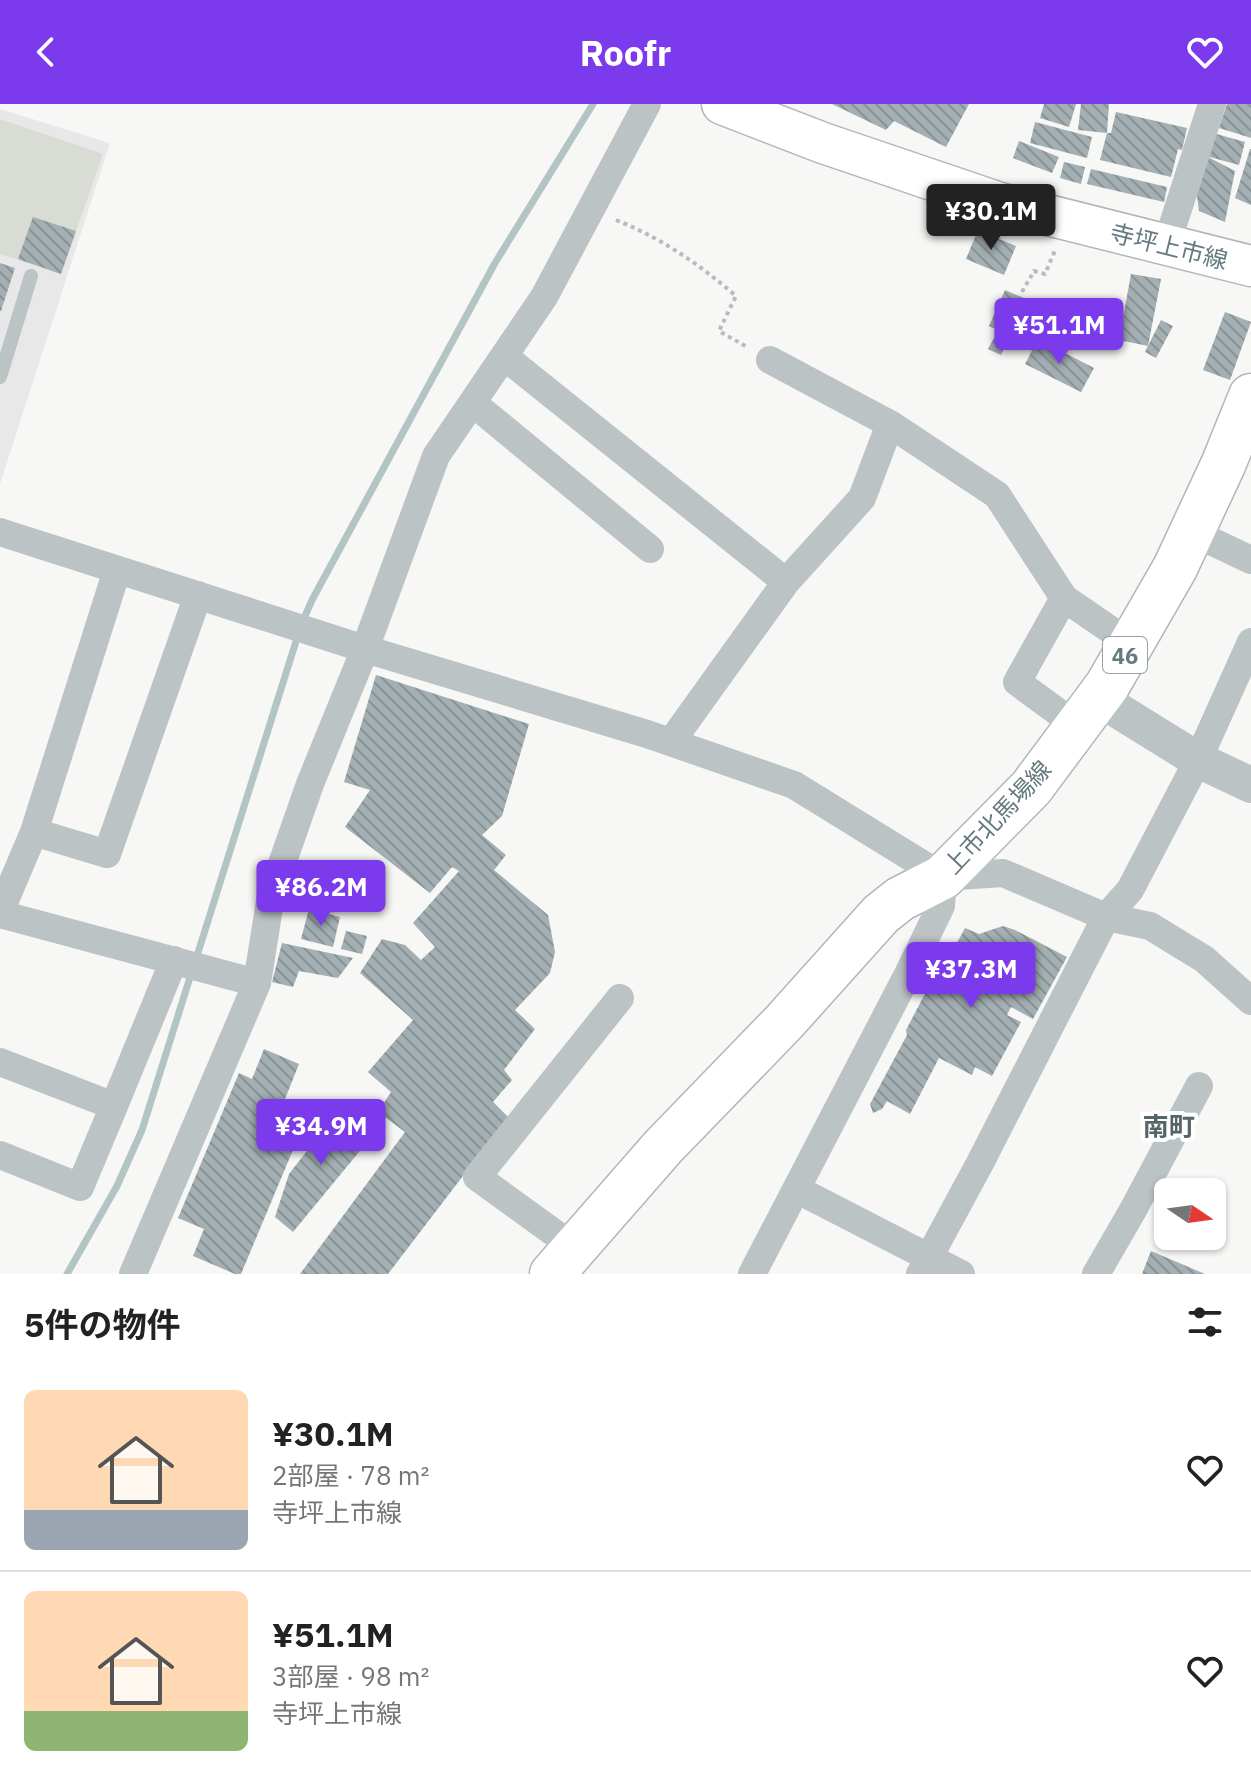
<!DOCTYPE html>
<html lang="ja">
<head>
<meta charset="utf-8">
<style>
  body { margin:0; font-family:"IBM Plex Sans","Noto Sans JP",sans-serif; background:#f2f2f2; color:#222; height:100vh; display:flex; flex-direction:column; font-size:30px; white-space:nowrap }
  * { box-sizing:border-box; margin:0 }
  p { font-size:26px; color:#767676 }
  .icon { flex:none; width:44px; height:44px; fill:none; stroke:currentColor; stroke-width:2; stroke-linecap:round; stroke-linejoin:round }
  .map { position:relative; height:1170px; overflow:hidden }
  .panel { display:flex; flex-direction:column; background:#fff; flex:1 }
  .panel>* { flex:none }
  .needle { width:52px; rotate:103deg }
  .fabs { position:absolute; left:1154px; top:1074px; display:grid; gap:16px }
  .fabs a { display:grid; place-items:center; width:72px; height:72px; border-radius:12px; background:#fff; box-shadow:0 2px 6px #0004; font-size:40px }
  .price { position:absolute; translate:-50% -68px; padding:0 18px; border-radius:8px; background:#7c3aed; color:#fff; font-size:26px; line-height:52px; filter:drop-shadow(0 2px 4px #0008) }
  .price::after { content:''; position:absolute; left:50%; top:48px; width:24px; height:18px; margin-left:-12px; background:inherit; clip-path:polygon(0 0,100% 0,50% 100%) }
  .price.active { background:#222; color:#fff }
  ul { padding:0; list-style:none }
  li { display:flex; align-items:center; gap:24px; height:200px; padding:0 24px }
  li+li { border-top:2px solid #e0e0e0 }
  li span { display:grid; place-items:center; flex:none; width:224px; height:160px; border-radius:12px; color:#555 }
  li>.icon { margin-inline-start:auto }
  span .icon { width:96px; height:96px; fill:#fffc; stroke-width:1 }
  li b { font-size:34px }
  h2 { display:flex; justify-content:space-between; align-items:center; height:96px; padding:0 24px; font-size:34px }
  header { display:flex; justify-content:space-between; align-items:center; height:104px; padding:0 24px; background:#7c3aed; color:#fff; font-size:36px; font-weight:800 }
  .map>svg:first-child { display:block }
</style>
</head>
<body>
<header><svg class="icon" aria-label="back" viewBox="0 0 24 24"><path d="M15 5l-7 7 7 7"/></svg>Roofr<svg class="icon" aria-label="heart" viewBox="0 0 24 24"><path d="M12 20l-8-8c-3-5 5-10 8-4 3-6 11-1 8 4z"/></svg></header>
<div class="map">
<svg width="1251" height="1170" viewBox="0 0 1251 1170">
  <defs>
    <pattern id="building-back-hatch" width="6" height="6" patternUnits="userSpaceOnUse" patternTransform="scale(2)"><rect width="6" height="6" fill="#a3afb2"/><path d="M-1 5l2 2M0 0l6 6M5-1l2 2" fill="none" stroke="#889396"/></pattern>
  </defs>
  <rect width="100%" height="100%" fill="#f7f7f5"/>
  <path fill="#e8e8e8" d="M0 5 110 39 0 380Z"/>
  <path fill="#d9dcd4" d="M0 15 103 50 61 170 0 150Z"/>
  <g fill="none" stroke-linecap="round" stroke-linejoin="round">
    <path stroke="#b3c4c4" stroke-width="7" d="M302 519 312 496 495 159 593 0
      M196 855 298 531
      M67 1170 117 1082 142 1026 192 867"/>
  </g>
  <path fill="url(#building-back-hatch)" d="M832 0H969L946 43 894 17 886 26Z
    M1044 0H1076L1069 23 1040 14Z
    M1081 0H1109L1107 29 1078 26Z
    M1227 0H1251V34L1219 24Z
    M1116 8 1187 24 1182 46 1178 45 1171 73 1100 56 1107 29H1111Z
    M1035 18 1092 33 1087 54 1030 39Z
    M1213 29 1245 38 1239 61 1206 52Z
    M1019 37 1059 53 1052 69 1013 54Z
    M1250 45H1251V101L1235 94Z
    M1206 52 1235 67 1225 118 1199 107 1196 85Z
    M1064 58 1085 63 1081 80 1060 74Z
    M1091 65 1167 83 1164 98 1087 80Z
    M33 113 76 127 61 170 18 155Z
    M978 126 1016 142 1004 171 966 155Z
    M0 159 15 164 1 207H0Z
    M1131 170 1161 175 1148 242 1119 236Z
    M1005 186 1035 199 1018 236 989 222Z
    M1225 208 1251 218 1230 276 1203 266Z
    M1161 216 1173 222 1156 254 1145 248Z
    M995 232 1007 238 1001 251 988 245Z
    M1038 235 1094 264 1081 288 1025 260Z
    M376 571 529 620 502 712 482 731 506 751 494 766 548 811 555 848 550 869 515 906 535 925 504 966 512 976 493 998 508 1013 388 1170H300L405 1028 378 1008 391 988 368 968 413 916 360 869 382 835 405 841 421 856 435 843 413 819 459 767 452 763 430 789 345 723 370 686 344 678Z
    M309 805 340 813 333 843 301 835Z
    M1003 822 1015 826 1067 853 1033 915 1011 903 1007 911 1021 918 992 972 975 963 972 971 939 954 910 1010 887 997 882 1005 873 1009 870 1000 907 931 906 926 943 855 951 850 965 824 979 830Z
    M346 827 367 832 362 850 341 845Z
    M282 839 353 854 338 874 299 867 293 883 272 878Z
    M264 945 299 960 283 1000 308 1010 241 1170H235L193 1152 204 1125 178 1114 239 969 252 975Z
    M342 1002 373 1031 293 1128 275 1113 289 1070Z
    M1151 1147 1205 1170H1142Z"/>
  <g fill="none" stroke-linecap="round" stroke-linejoin="round">
    <g stroke="#afb7b9" stroke-width="43">
      <path id="secondary" d="M722 0 823 39 1000 99 1251 162"/>
    </g>
    <g stroke="#b0b7b9" stroke-width="47">
      <path id="primary" d="M552 1170 663 1043 785 917 881 810 900 795 943 773 1031 684 1107 582 1175 464 1223 361 1251 292"/>
    </g>
    <path stroke="#b7bcbd" stroke-width="4" stroke-dasharray="4 4" stroke-linecap="butt" d="M616 116C661 134 699 160 736 192L719 227 747 243
      M1022 188 1034 167 1045 170 1056 144"/>
    <path stroke="#bcc3c4" stroke-width="14" d="M0 273 31 172"/>
    <path stroke="#bcc3c4" stroke-width="28" d="M1166 142 1212 0
      M505 253 786 478 671 638
      M770 256 890 320 862 394 786 478
      M474 300 650 445
      M890 320 997 391 1064 494
      M0 428 365 545 647 630 794 681 943 773 1003 769 1106 813 1150 822 1204 855 1251 897
      M1192 428 1251 456
      M117 466 34 728 107 750 198 491
      M1077 622 1017 578 1064 494 1131 540
      M0 808 34 728
      M0 810 257 879
      M0 958 114 1002 174 856
      M0 1051 80 1083 114 1002
      M798 1086 961 1170
      M575 1144 477 1073 620 894
      M133 1170 257 879 271 791 310 680 365 545 436 352 544 193 647 0
      M752 1170 907 872 941 802 943 773
      M920 1170 980 1059 1106 813 1130 786 1198 656 1251 538
      M1096 1170 1133 1106 1199 982"/>
    <path stroke="#bcc3c4" stroke-width="36" d="M1098 594 1198 656 1251 681"/>
    <use href="#secondary" stroke="#fff" stroke-width="40"/>
    <use href="#primary" stroke="#fff" stroke-width="44"/>
  </g>
  <g text-anchor="middle" dominant-baseline="central" stroke-width="8" stroke-linejoin="round" paint-order="stroke">
    <rect fill="#fff" stroke="#92a2a5" stroke-width="2" x="1103" y="533" width="44" height="36" rx="6"/>
    <g font-size="22" font-weight="bold" fill="#647a7e">
      <text x="1125" y="551">46</text>
    </g>
    <g font-size="24" fill="#647a7e" stroke="#fff">
      <text transform="translate(1169 142) rotate(14)">寺坪上市線</text>
      <text transform="translate(997 713) rotate(-47)">上市北馬場線</text>
    </g>
    <g font-size="26" font-weight="bold" fill="#556669" stroke="#fff">
      <text x="1169" y="1022">南町</text>
    </g>
  </g>
</svg>
<div class="fabs">
<a><svg class="needle" viewBox="-14 -14 28 28"><path d="M0-13l5 13h-10z" fill="#e53935"/><path d="M0 13l5-13h-10z" fill="#767676"/></svg></a>
</div>
<b class="price active" style="left:991px;top:148px">¥30.1M</b>
<b class="price" style="left:1059px;top:262px">¥51.1M</b>
<b class="price" style="left:321px;top:824px">¥86.2M</b>
<b class="price" style="left:971px;top:906px">¥37.3M</b>
<b class="price" style="left:321px;top:1063px">¥34.9M</b>
</div>
<section class="panel">
<h2>5件の物件<svg class="icon" aria-label="filters" viewBox="0 0 24 24"><path d="M4 7h16M4 17h16"/><circle cx="9" cy="7" r="2"/><circle cx="15" cy="17" r="2"/></svg></h2>
<ul>
<li><span style="background:linear-gradient(#ffd9b3 75%,#9aa5b1 0)"><svg class="icon" aria-label="home" viewBox="0 0 24 24"><path d="M3 11l9-7 9 7M6 9v11h12V9"/></svg></span><div><b>¥30.1M</b><p>2部屋 · 78 m²</p><p>寺坪上市線</p></div><svg class="icon" aria-label="heart" viewBox="0 0 24 24"><path d="M12 20l-8-8c-3-5 5-10 8-4 3-6 11-1 8 4z"/></svg></li>
<li><span style="background:linear-gradient(#ffd9b3 75%,#8fb573 0)"><svg class="icon" aria-label="home" viewBox="0 0 24 24"><path d="M3 11l9-7 9 7M6 9v11h12V9"/></svg></span><div><b>¥51.1M</b><p>3部屋 · 98 m²</p><p>寺坪上市線</p></div><svg class="icon" aria-label="heart" viewBox="0 0 24 24"><path d="M12 20l-8-8c-3-5 5-10 8-4 3-6 11-1 8 4z"/></svg></li>
</ul>
</section>
</body>
</html>
